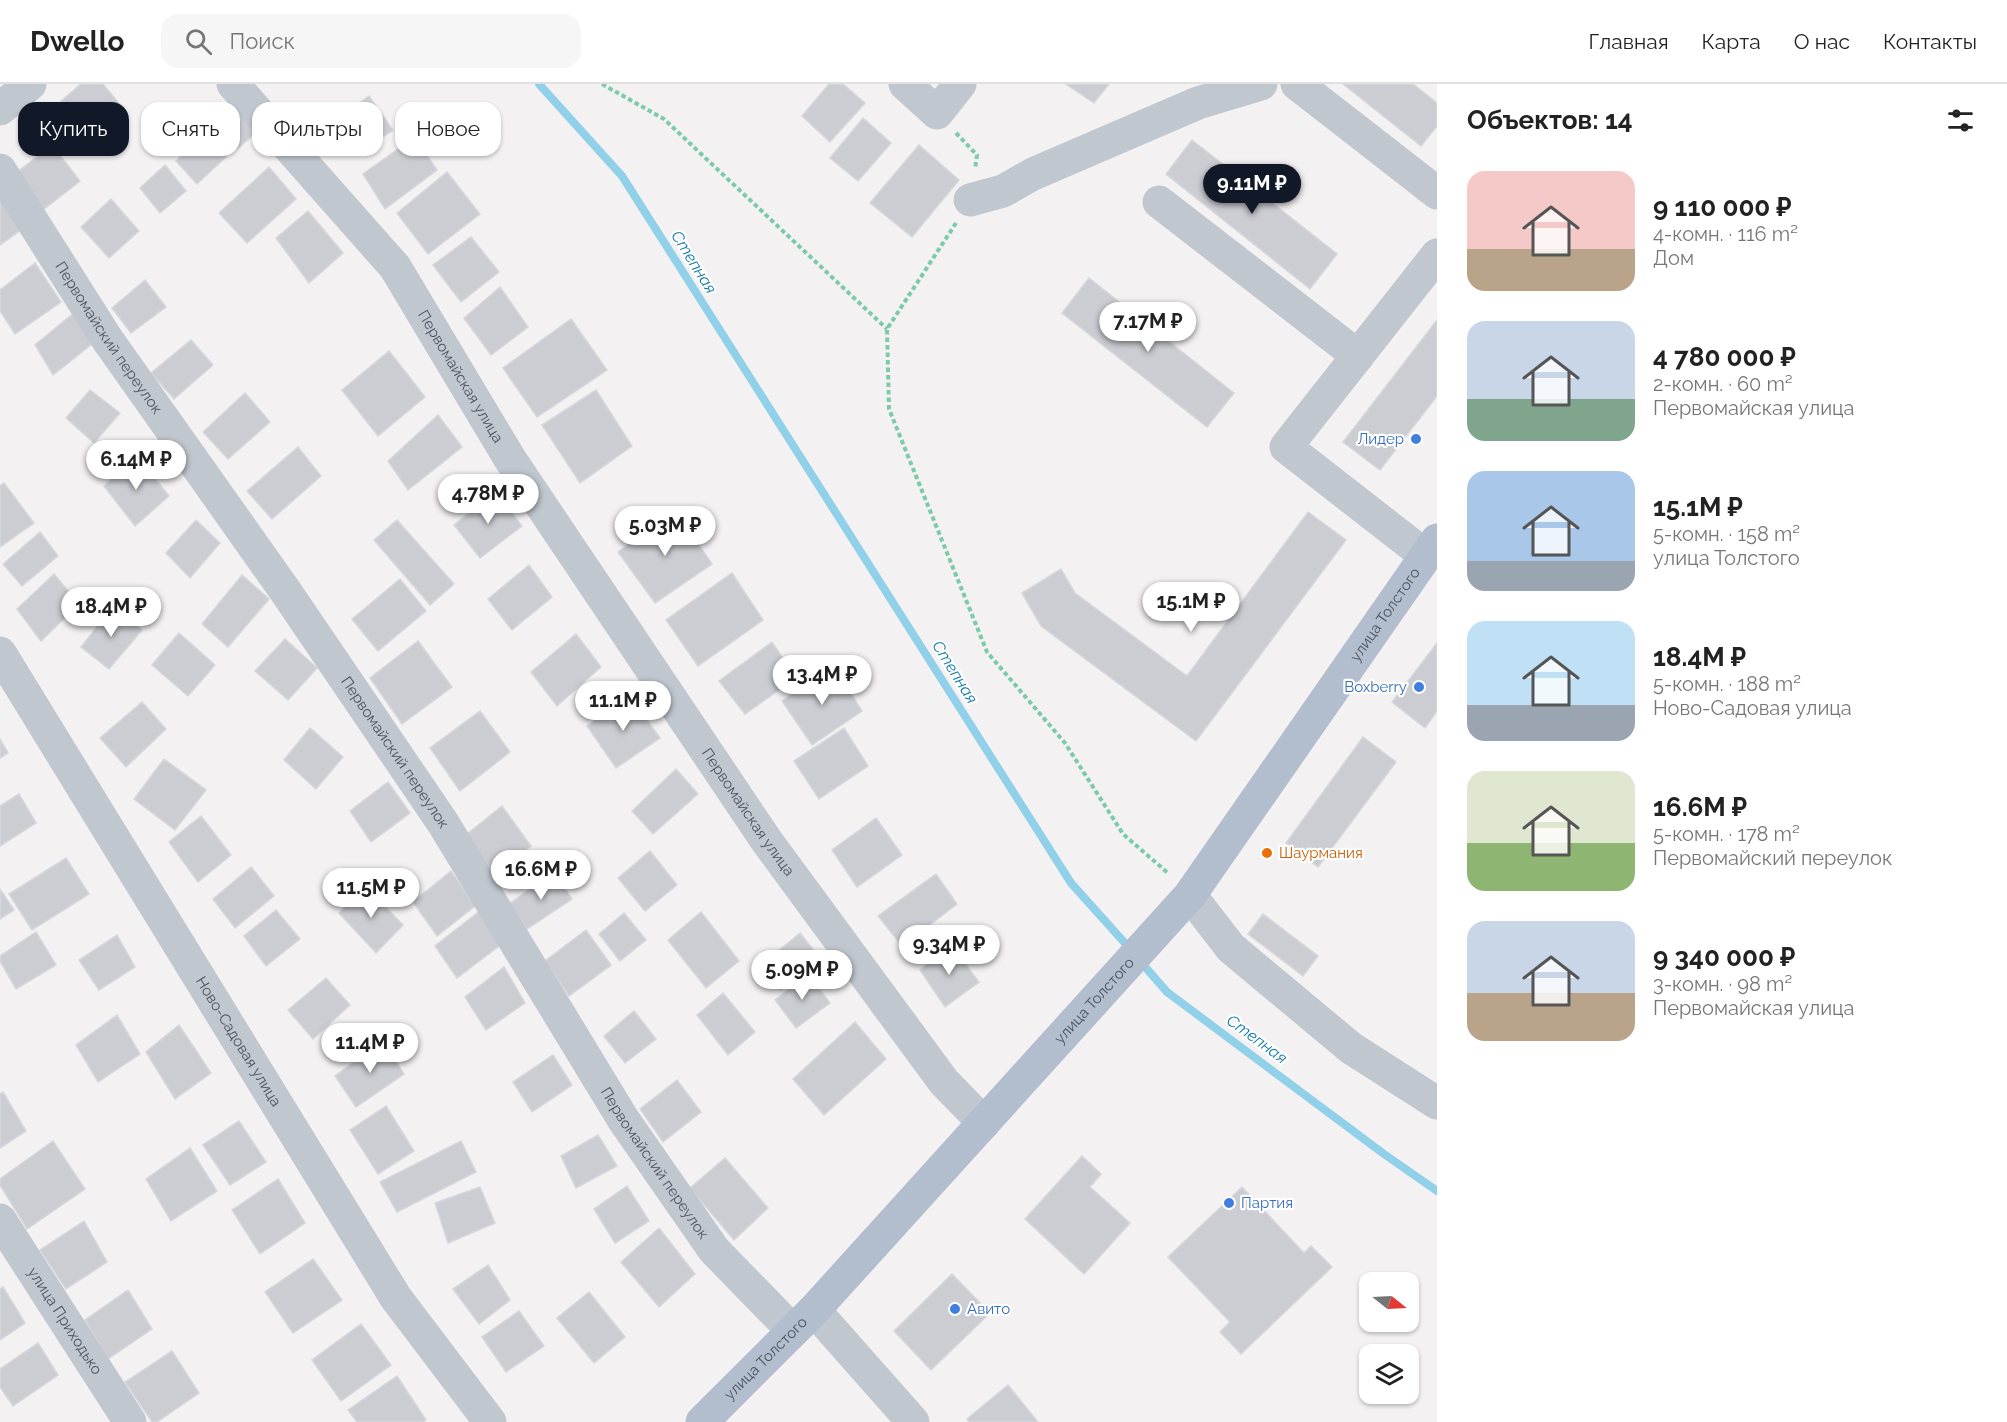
<!DOCTYPE html>
<html lang="ru">
<head>
<meta charset="utf-8">
<style>
  body { margin:0; font-family:Raleway,sans-serif; background:#f6f6f6; color:#222; height:100vh; display:flex; flex-direction:column; font-size:22px; white-space:nowrap }
  * { box-sizing:border-box; margin:0 }
  p { font-size:20px; color:#767676 }
  .icon { flex:none; width:33px; height:33px; fill:none; stroke:currentColor; stroke-width:2; stroke-linecap:round; stroke-linejoin:round }
  .map { position:relative; flex:1; overflow:hidden }
  .details { display:flex; flex-direction:column; background:#fff; width:570px }
  .details>* { flex:none }
  .hud { position:absolute; left:18px; top:18px; width:570px; height:54px; display:flex; gap:12px }
  .needle { width:39px; rotate:108deg }
  .tools { position:absolute; left:1359px; top:1188px; display:grid; gap:12px }
  .tools a { display:grid; place-items:center; width:60px; height:60px; border-radius:12px; background:#fff; box-shadow:0 2px 4px #0004; font-size:30px }
  .price { position:absolute; translate:-50% -51px; padding:0 14px; border-radius:21px; background:#fff; color:#222; font-size:20px; line-height:39px; filter:drop-shadow(0 2px 3px #0008) }
  .price::after { content:''; position:absolute; left:50%; top:36px; width:18px; height:14px; margin-left:-9px; background:inherit; clip-path:polygon(0 0,100% 0,50% 100%) }
  .price.active { background:#111827; color:#fff }
  ul { padding:0; list-style:none }
  li { display:flex; align-items:center; gap:18px; height:150px; padding:0 30px }
  li span { display:grid; place-items:center; flex:none; width:168px; height:120px; border-radius:18px; color:#555 }
  li>.icon { margin-inline-start:auto }
  span .icon { width:72px; height:72px; fill:#fffc; stroke-width:1 }
  li b { font-size:26px }
  h2 { display:flex; justify-content:space-between; align-items:center; height:72px; padding:0 30px; font-size:26px }
  .tag { padding:0 21px; border-radius:18px; background:#fff; box-shadow:0 2px 4px #0004; font-size:21px; line-height:54px }
  .tag.active { background:#111827; color:#fff }
  header { display:flex; align-items:center; gap:36px; box-sizing:border-box; height:84px; padding:0 30px; background:#fff; border-bottom:2px solid #e0e0e0 }
  header strong { font-size:28px }
  nav { display:flex; gap:33px; margin-inline-start:auto; font-size:21px }
  .search { width:420px; height:54px; background:#f6f6f6; display:flex; align-items:center; gap:15px; box-sizing:border-box; padding:0 21px; border-radius:18px; color:#767676; font-size:22px }
  main { display:flex; flex:1; min-height:0 }
  .map>svg:first-child { display:block }
</style>
</head>
<body>
<header>
<strong>Dwello</strong>
<div class="search"><svg class="icon" aria-label="search" viewBox="0 0 24 24"><circle cx="10" cy="10" r="6"/><path d="M15 15l6 6"/></svg>Поиск</div>
<nav><a>Главная</a><a>Карта</a><a>О нас</a><a>Контакты</a></nav>
</header>
<main>
<div class="map">
<svg width="1437" height="1338" viewBox="0 0 1437 1338">
  <rect width="100%" height="100%" fill="#f3f1f1"/>
  <g fill="none" stroke-linecap="round" stroke-linejoin="round">
    <path stroke="#91d0e9" stroke-width="8" d="M539 0 622 92 1071 799 1132 867
      M1140 877 1167 908 1384 1070 1437 1107"/>
  </g>
  <path fill="#cbcdd3" stroke="#d5d7dc" stroke-width="1.5" d="M81 0H103L122 23 89 50 61 17Z
    M829 0H843L865 19 830 58 802 32Z
    M1066 0H1109L1094 19Z
    M1343 0H1413L1437 19V42L1421 62Z
    M369 12 393 46 360 68 338 34Z
    M231 20 257 48 237 65 212 37Z
    M863 34 891 59 858 97 830 74Z
    M204 47 227 72 197 100 176 77Z
    M415 53 437 86 385 125 363 90Z
    M1192 56 1337 170 1310 205 1166 90Z
    M52 61 80 97 39 129 11 93Z
    M919 61 959 96 912 153 870 119Z
    M165 81 186 107 160 129 140 104Z
    M269 83 296 115 247 159 219 129Z
    M447 88 480 130 428 170 397 129Z
    M0 113 25 143 0 161Z
    M111 115 139 147 109 174 81 143Z
    M308 127 343 169 309 199 276 154Z
    M471 153 499 188 461 218 433 181Z
    M35 179 61 218 15 250 0 227V206Z
    M1089 194 1234 309 1207 343 1062 229Z
    M145 196 166 223 131 249 112 224Z
    M500 203 528 243 491 271 464 234Z
    M74 229 92 260 53 291 35 261Z
    M571 235 607 286 537 333 503 284Z
    M1437 236V312L1380 386 1343 358Z
    M191 256 213 281 174 315 151 289Z
    M389 267 425 313 378 352 342 306Z
    M90 306 120 329 94 359 66 334Z
    M596 306 632 362 580 399 542 341Z
    M245 309 270 338 228 375 203 348Z
    M438 331 462 363 408 406 388 377Z
    M298 363 321 392 272 435 247 407Z
    M137 372 169 412 135 442 104 402Z
    M4 399 34 439 0 463V402Z
    M496 408 522 442 480 474 454 441Z
    M675 426 712 480 655 519 618 468Z
    M1308 428 1346 456 1196 657 1041 542 1022 509 1061 485 1075 509 1187 592Z
    M196 436 220 459 190 494 166 469Z
    M397 436 454 500 430 521 374 456Z
    M40 448 58 472 22 502 3 480Z
    M529 481 552 513 512 546 488 515Z
    M732 489 763 536 698 582 666 536Z
    M54 490 79 520 41 557 17 525Z
    M242 491 269 515 228 563 202 540Z
    M400 495 426 527 378 567 352 535Z
    M113 522 142 546 109 585 81 563Z
    M179 549 215 581 188 612 152 581Z
    M576 550 601 583 557 622 531 588Z
    M285 555 317 584 288 616 255 587Z
    M418 557 452 603 402 640 370 594Z
    M772 558 796 594 745 630 719 597Z
    M1437 559V627L1425 644 1392 618Z
    M834 582 862 627 812 661 782 617Z
    M630 612 660 654 616 684 587 642Z
    M142 618 166 645 126 683 100 654Z
    M480 627 510 668 460 707 430 664Z
    M310 644 343 673 316 705 284 676Z
    M844 644 868 682 819 715 794 677Z
    M1363 653 1396 678 1318 783 1286 759Z
    M0 655 8 669 0 674Z
    M164 675 206 706 175 746 134 715Z
    M676 685 698 710 653 750 632 727Z
    M388 698 410 729 371 758 350 727Z
    M19 710 36 739 0 762V722Z
    M502 722 531 762 494 789 466 751Z
    M201 732 231 771 198 798 169 758Z
    M876 734 902 771 857 803 832 766Z
    M650 767 677 801 645 827 618 794Z
    M66 774 89 810 32 846 9 810Z
    M251 783 274 812 235 844 213 815Z
    M451 787 475 822 437 852 413 818Z
    M554 788 572 815 527 845 509 820Z
    M936 790 957 820 902 862 878 832Z
    M365 802 403 841 376 869 339 829Z
    M0 805 14 826 0 835Z
    M276 826 300 855 266 882 244 852Z
    M481 826 503 859 457 894 435 862Z
    M701 828 739 877 706 904 668 856Z
    M624 829 646 856 620 877 599 850Z
    M1263 830 1318 872 1303 892 1248 850Z
    M586 846 611 881 569 912 545 877Z
    M36 848 56 881 16 905 0 877V872Z
    M800 849 819 873 781 906 761 881Z
    M117 851 135 883 99 906 79 876Z
    M951 861 979 898 945 923 920 886Z
    M504 883 525 919 486 946 465 913Z
    M808 890 830 919 796 944 775 916Z
    M326 894 350 921 313 955 288 926Z
    M723 909 755 948 728 971 697 931Z
    M634 927 656 955 625 979 604 952Z
    M117 931 140 970 98 998 76 961Z
    M855 938 886 975 824 1031 793 995Z
    M179 941 211 989 175 1015 146 968Z
    M383 957 404 990 356 1023 335 992Z
    M553 971 572 1001 532 1028 513 998Z
    M677 996 701 1028 663 1058 640 1025Z
    M3 1008 26 1047 0 1064V1010Z
    M386 1022 414 1067 378 1090 350 1046Z
    M239 1037 266 1078 230 1101 203 1061Z
    M598 1051 617 1082 576 1104 561 1072Z
    M53 1057 85 1105 27 1145 0 1101V1095Z
    M461 1057 476 1088 397 1128 380 1098Z
    M190 1064 217 1107 171 1137 146 1095Z
    M1082 1072 1101 1090 1090 1103 1130 1139 1084 1190 1025 1135Z
    M725 1074 768 1124 734 1156 690 1104Z
    M278 1095 305 1139 260 1170 232 1126Z
    M627 1102 649 1137 615 1159 594 1125Z
    M480 1103 495 1139 448 1159 435 1119Z
    M1242 1103 1304 1169 1311 1162 1332 1183 1241 1270 1220 1248 1230 1238 1168 1173Z
    M84 1137 107 1178 66 1205 40 1166Z
    M659 1144 695 1190 659 1223 621 1178Z
    M313 1175 342 1216 293 1249 265 1208Z
    M488 1181 510 1216 479 1240 453 1205Z
    M952 1190 990 1229 931 1286 894 1247Z
    M3 1203 25 1239 0 1256V1205Z
    M128 1206 152 1245 108 1275 85 1236Z
    M589 1208 625 1253 594 1279 557 1234Z
    M519 1227 544 1262 506 1288 482 1253Z
    M361 1240 391 1281 341 1317 312 1276Z
    M38 1259 58 1291 13 1322 0 1303V1285Z
    M172 1267 199 1309 157 1338H152L125 1298Z
    M397 1292 426 1336 423 1338H357L348 1326Z
    M1008 1301 1038 1338H969L967 1335Z"/>
  <g fill="none" stroke-linecap="round" stroke-linejoin="round">
    <path stroke="#7bcbab" stroke-width="4" stroke-dasharray="4.5 3" stroke-linecap="butt" d="M602 0 664 35 887 245
      M956 49 977 71 975 85
      M956 139 887 245 889 325 987 568 1065 659 1123 750 1169 790"/>
    <g stroke="#c0c7cf" stroke-width="33">
      <path id="s1" d="M233 0 395 183 510 375 766 756 944 998 984 1039"/>
      <path d="M905 0 937 29 960 0"/>
      <path d="M1297 0 1437 109"/>
      <path d="M0 25 30 0"/>
      <path id="s2" d="M0 86 107 255 286 508 443 739 623 1035 714 1166 793 1247"/>
      <path d="M970 116 1003 107 1033 90 1198 19 1261 0"/>
      <path d="M1159 118 1358 272"/>
      <path d="M1426 472 1286 363 1437 171"/>
      <path id="s3" d="M0 569 396 1214 490 1338"/>
      <path d="M1190 811 1231 864 1351 964 1437 1019"/>
      <path id="s4" d="M0 1136 130 1338"/>
      <path d="M814 1226 913 1338"/>
    </g>
    <path stroke="#b2bece" stroke-width="33" id="s5" d="M702 1338 814 1226 1190 811 1437 456"/>
  </g>
  <g fill="#3f7fe0" stroke="#fff" stroke-width="2">
    <circle cx="1416" cy="355" r="6"/>
    <circle cx="1419" cy="603" r="6"/>
    <circle cx="1229" cy="1119" r="6"/>
    <circle cx="955" cy="1225" r="6"/>
  </g>
  <circle fill="#e8710a" stroke="#fff" stroke-width="2" cx="1267" cy="769" r="6"/>
  <g text-anchor="middle" dominant-baseline="central" stroke-width="4.5" stroke-linejoin="round" paint-order="stroke">
    <g font-size="15" fill="#4a535e" stroke="#fff">
      <text stroke="none"><textPath href="#s2" startOffset="200">Первомайский переулок</textPath></text>
      <text stroke="none"><textPath href="#s1" startOffset="372">Первомайская улица</textPath></text>
      <text stroke="none"><textPath href="#s5" startOffset="1060">улица Толстого</textPath></text>
      <text stroke="none"><textPath href="#s2" startOffset="704">Первомайский переулок</textPath></text>
      <text stroke="none"><textPath href="#s1" startOffset="894">Первомайская улица</textPath></text>
      <text stroke="none"><textPath href="#s5" startOffset="576">улица Толстого</textPath></text>
      <text stroke="none"><textPath href="#s3" startOffset="456">Ново-Садовая улица</textPath></text>
      <text stroke="none"><textPath href="#s2" startOffset="1190">Первомайский переулок</textPath></text>
      <text stroke="none"><textPath href="#s4" startOffset="120">улица Приходько</textPath></text>
      <text stroke="none"><textPath href="#s5" startOffset="90">улица Толстого</textPath></text>
    </g>
    <g font-size="15" fill="#366cbe" stroke="#fff" text-anchor="end">
      <text x="1404" y="355">Лидер</text>
      <text x="1407" y="603">Boxberry</text>
      <text x="1241" y="1119" text-anchor="start">Партия</text>
      <text x="967" y="1225" text-anchor="start">Авито</text>
    </g>
    <g font-size="15" fill="#c56008" stroke="#fff" text-anchor="start">
      <text x="1279" y="769">Шаурмания</text>
    </g>
    <g font-size="16" font-style="italic" fill="#127ca8" stroke="#fff">
      <text transform="translate(694 178) rotate(58)">Степная</text>
      <text transform="translate(955 588) rotate(58)">Степная</text>
      <text transform="translate(1257 955) rotate(36)">Степная</text>
    </g>
  </g>
</svg>
<div class="tools">
<a><svg class="needle" viewBox="-14 -14 28 28"><path d="M0-13l5 13h-10z" fill="#e53935"/><path d="M0 13l5-13h-10z" fill="#767676"/></svg></a>
<a><svg class="icon" aria-label="layers" viewBox="0 0 24 24"><path d="M12 4l9 5-9 5-9-5zM3 14l9 5 9-5"/></svg></a>
</div>
<b class="price active" style="left:1252px;top:131px">9.11M ₽</b>
<b class="price" style="left:1148px;top:269px">7.17M ₽</b>
<b class="price" style="left:136px;top:407px">6.14M ₽</b>
<b class="price" style="left:488px;top:441px">4.78M ₽</b>
<b class="price" style="left:665px;top:473px">5.03M ₽</b>
<b class="price" style="left:1191px;top:549px">15.1M ₽</b>
<b class="price" style="left:111px;top:554px">18.4M ₽</b>
<b class="price" style="left:822px;top:622px">13.4M ₽</b>
<b class="price" style="left:623px;top:648px">11.1M ₽</b>
<b class="price" style="left:541px;top:817px">16.6M ₽</b>
<b class="price" style="left:371px;top:835px">11.5M ₽</b>
<b class="price" style="left:949px;top:892px">9.34M ₽</b>
<b class="price" style="left:802px;top:917px">5.09M ₽</b>
<b class="price" style="left:370px;top:990px">11.4M ₽</b>
<div class="hud">
<a class="tag active">Купить</a>
<a class="tag">Снять</a>
<a class="tag">Фильтры</a>
<a class="tag">Новое</a>
</div>
</div>
<section class="details">
<h2>Объектов: 14<svg class="icon" aria-label="filters" viewBox="0 0 24 24"><path d="M4 7h16M4 17h16"/><circle cx="9" cy="7" r="2"/><circle cx="15" cy="17" r="2"/></svg></h2>
<ul>
<li><span style="background:linear-gradient(#f6c9c9 65%,#b9a48a 0)"><svg class="icon" aria-label="home" viewBox="0 0 24 24"><path d="M3 11l9-7 9 7M6 9v11h12V9"/></svg></span><div><b>9 110 000 ₽</b><p>4-комн. · 116 m²</p><p>Дом</p></div></li>
<li><span style="background:linear-gradient(#c9d6e8 65%,#7fa58c 0)"><svg class="icon" aria-label="home" viewBox="0 0 24 24"><path d="M3 11l9-7 9 7M6 9v11h12V9"/></svg></span><div><b>4 780 000 ₽</b><p>2-комн. · 60 m²</p><p>Первомайская улица</p></div></li>
<li><span style="background:linear-gradient(#a9c7e8 75%,#9aa5b1 0)"><svg class="icon" aria-label="home" viewBox="0 0 24 24"><path d="M3 11l9-7 9 7M6 9v11h12V9"/></svg></span><div><b>15.1M ₽</b><p>5-комн. · 158 m²</p><p>улица Толстого</p></div></li>
<li><span style="background:linear-gradient(#bfe0f5 70%,#9aa5b1 0)"><svg class="icon" aria-label="home" viewBox="0 0 24 24"><path d="M3 11l9-7 9 7M6 9v11h12V9"/></svg></span><div><b>18.4M ₽</b><p>5-комн. · 188 m²</p><p>Ново-Садовая улица</p></div></li>
<li><span style="background:linear-gradient(#dfe7d0 60%,#8fb573 0)"><svg class="icon" aria-label="home" viewBox="0 0 24 24"><path d="M3 11l9-7 9 7M6 9v11h12V9"/></svg></span><div><b>16.6M ₽</b><p>5-комн. · 178 m²</p><p>Первомайский переулок</p></div></li>
<li><span style="background:linear-gradient(#c9d6e8 60%,#b9a48a 0)"><svg class="icon" aria-label="home" viewBox="0 0 24 24"><path d="M3 11l9-7 9 7M6 9v11h12V9"/></svg></span><div><b>9 340 000 ₽</b><p>3-комн. · 98 m²</p><p>Первомайская улица</p></div></li>
</ul>
</section>
</main>
</body>
</html>
